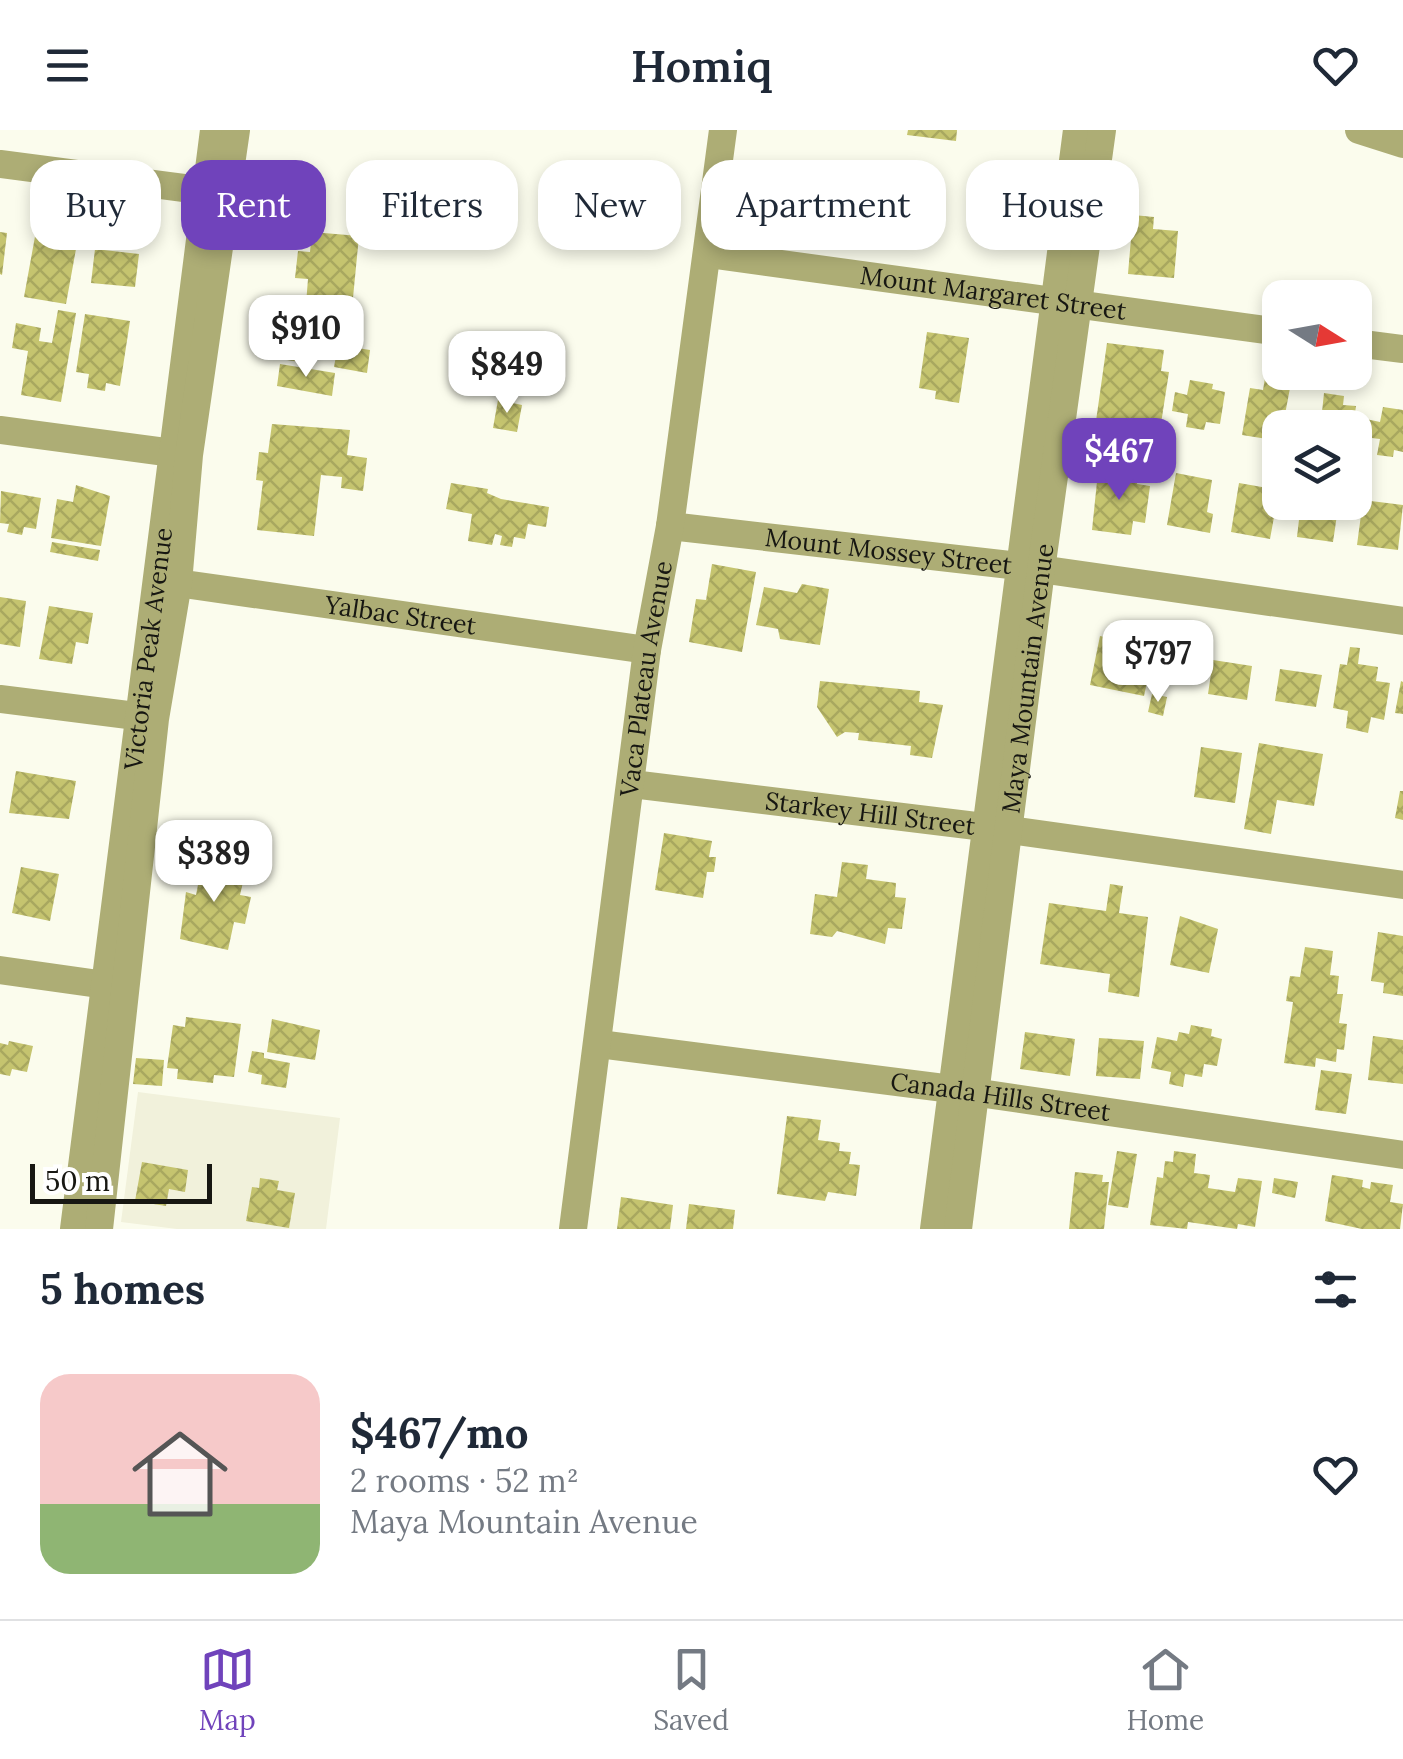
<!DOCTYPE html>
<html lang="en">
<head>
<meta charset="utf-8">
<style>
  body { margin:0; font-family:Lora,serif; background:#f6f6f7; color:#1f2937; height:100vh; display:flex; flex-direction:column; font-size:38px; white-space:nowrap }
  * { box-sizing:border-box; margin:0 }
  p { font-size:32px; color:#747a83 }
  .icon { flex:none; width:55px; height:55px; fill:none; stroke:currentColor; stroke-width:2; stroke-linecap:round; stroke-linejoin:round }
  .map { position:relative; height:1099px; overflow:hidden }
  .panel { display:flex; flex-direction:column; background:#fff; flex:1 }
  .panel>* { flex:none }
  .guide { position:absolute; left:30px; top:30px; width:1345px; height:90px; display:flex; gap:20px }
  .needle { width:65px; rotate:101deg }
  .fabs { position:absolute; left:1262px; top:150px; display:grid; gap:20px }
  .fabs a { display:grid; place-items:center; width:110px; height:110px; border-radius:20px; background:#fff; box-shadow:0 5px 15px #0003; font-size:50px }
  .scale { position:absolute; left:30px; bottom:25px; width:182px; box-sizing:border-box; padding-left:10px; border:5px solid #171712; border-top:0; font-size:28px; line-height:35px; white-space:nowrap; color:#171712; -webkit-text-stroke:8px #fff; paint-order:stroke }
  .price { position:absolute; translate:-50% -85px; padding:0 22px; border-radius:20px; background:#fff; color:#222; font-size:32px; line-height:65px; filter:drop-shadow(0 2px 5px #0008) }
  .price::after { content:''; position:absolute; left:50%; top:60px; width:30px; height:22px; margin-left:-15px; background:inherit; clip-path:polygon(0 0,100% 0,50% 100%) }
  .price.current { background:#7043bb; color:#fff }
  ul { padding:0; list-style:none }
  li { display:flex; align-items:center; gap:30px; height:250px; padding:0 40px }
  li span { display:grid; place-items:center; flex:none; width:280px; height:200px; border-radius:30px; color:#555 }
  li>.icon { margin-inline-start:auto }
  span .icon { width:120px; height:120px; fill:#fffc; stroke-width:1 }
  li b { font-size:42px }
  h2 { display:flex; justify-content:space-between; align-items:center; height:120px; padding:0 40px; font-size:42px }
  .tag { padding:0 35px; border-radius:30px; background:#fff; box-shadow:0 5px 15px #0003; font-size:35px; line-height:90px }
  .tag.current { background:#7043bb; color:#fff }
  header { display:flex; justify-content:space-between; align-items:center; height:130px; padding:0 40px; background:#fff; font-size:45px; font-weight:600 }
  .tab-bar { display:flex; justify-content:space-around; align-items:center; height:140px; border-top:2px solid #e0e1e3; background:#fff; font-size:28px; color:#747a83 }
  .tab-bar a { display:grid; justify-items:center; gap:5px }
  .tab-bar .current { color:#7043bb }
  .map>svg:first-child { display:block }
</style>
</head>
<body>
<header><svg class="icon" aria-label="menu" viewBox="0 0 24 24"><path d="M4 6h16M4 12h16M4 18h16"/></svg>Homiq<svg class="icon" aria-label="heart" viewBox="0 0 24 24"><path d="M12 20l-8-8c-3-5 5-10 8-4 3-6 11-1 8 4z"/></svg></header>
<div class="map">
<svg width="1403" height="1099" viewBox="0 0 1403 1099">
  <defs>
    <pattern id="building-cross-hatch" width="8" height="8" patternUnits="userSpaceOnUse" patternTransform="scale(2.5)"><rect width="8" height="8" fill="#c5c46f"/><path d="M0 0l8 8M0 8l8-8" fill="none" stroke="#a8a85f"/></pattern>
  </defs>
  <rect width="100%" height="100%" fill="#fbfced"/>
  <path fill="#f1f1db" d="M138 962 340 988 326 1099H177L121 1092Z"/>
  <path fill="url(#building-cross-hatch)" d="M908 0H957L956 11 907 5Z
    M1133 85 1154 87 1153 99 1178 101 1174 148 1128 144Z
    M36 101 78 108 66 174 24 167Z
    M0 102 7 103 2 145 0 144Z
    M312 102 359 106 352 178 306 174 308 149 295 148 298 121 310 122Z
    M95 119 139 124 135 157 91 153Z
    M58 180 76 183 61 272 21 265 28 221 12 218 16 193 41 198 39 211 52 213Z
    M85 184 130 191 120 256 106 253 105 261 87 258 89 244 76 242Z
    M927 202 969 208 959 273 935 269 936 261 919 258Z
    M284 204 304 208 300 232 280 229Z
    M1107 213 1164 220 1161 241 1169 242 1160 300 1096 291Z
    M338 215 370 220 367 243 334 237Z
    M280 234 335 243 332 266 277 256Z
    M1276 235 1280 242H1293L1280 311 1242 305 1250 258 1263 260 1265 248 1273 249Z
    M1190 250 1213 254 1212 259 1225 262 1220 294 1206 292 1204 300 1186 297 1188 284 1172 281 1175 262 1187 265Z
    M1324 263 1344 266 1343 275 1356 276 1353 298 1309 296 1310 280 1322 282Z
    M498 270 522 275 517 302 493 298Z
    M1383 277 1403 280V322L1394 320 1393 327 1377 325 1380 309 1363 307 1366 289 1380 292Z
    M272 294 350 300 347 325 367 328 363 361 341 358 342 347 321 345 314 406 257 400 263 351 256 350 259 322 268 323Z
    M1272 315 1280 316V335L1270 334Z
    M1098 342 1138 347 1137 354 1150 356 1145 393 1133 391 1131 405 1092 400Z
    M1176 343 1212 350 1207 382 1213 384 1210 403 1167 395Z
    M451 353 488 359 487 363 501 369 549 377 546 397 528 394 525 409 514 407 512 417 500 415 502 406 495 404 492 415 468 411 472 384 446 379Z
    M1239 353 1279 360 1270 409 1231 402Z
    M76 355 110 366 101 416 51 408 57 369 73 372Z
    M1 361 41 368 36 399 24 397 22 405 7 402 9 394 0 393Z
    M1363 370 1403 375 1398 420 1357 415Z
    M1317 375 1338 378 1333 412 1297 407 1300 381 1316 383Z
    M52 412 100 420 98 431 50 422Z
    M712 434 756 442 742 522 689 512 696 469 706 470Z
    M802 454 829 459 820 515 780 509 778 499 756 495 764 457 797 463Z
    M0 467 26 471 20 517 0 514Z
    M49 476 93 483 88 514 76 512 72 534 39 529Z
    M1100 506 1154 517 1153 543H1149L1144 566 1090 555Z
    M1350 517 1360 518 1358 534 1378 537 1376 551 1390 553 1384 590 1371 587 1368 603 1346 598 1348 581 1333 578 1340 534 1347 535Z
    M1213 530 1252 536 1247 570 1208 564Z
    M1280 539 1322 545 1316 577 1275 571Z
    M820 551 920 561 919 572 943 575 932 628 910 625 911 616 858 610 859 603 845 602 837 607 817 577Z
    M1401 551 1403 552V584L1395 583Z
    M1152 564 1167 567 1163 586 1148 582Z
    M1259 613 1323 624 1314 676 1277 670 1271 704 1244 699Z
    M1201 617 1242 623 1235 673 1194 667Z
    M16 641 76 651 69 689 9 683Z
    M1400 661H1403V690L1395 688Z
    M664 703 712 711 709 727H716L714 742H707L703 768 655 760Z
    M195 728 246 739 240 765 251 767 245 794 234 792 228 820 180 809 186 762 196 765 199 750 191 749Z
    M842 732 868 735 866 749 896 753 895 767 906 768 902 799 888 798 885 814 837 801 832 807 810 804 815 764 837 767Z
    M21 737 59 744 50 791 12 783Z
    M1110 754 1123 756 1119 783 1148 787 1139 867 1108 862 1110 844 1040 834 1049 773 1106 781Z
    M1180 786 1218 799 1209 843 1170 835Z
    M1378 802 1403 806V866L1383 863 1384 853 1371 851Z
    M1305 817 1333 821 1330 845 1339 846 1337 864H1343L1339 893 1347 894 1344 920 1337 919 1336 932 1316 928 1315 937 1284 933 1293 872 1286 871 1290 846 1300 847Z
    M186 887 241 894 234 947 214 945 213 953 177 949 178 939 167 938 173 895 185 897Z
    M272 889 320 900 315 930 267 922Z
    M1191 895 1212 899 1211 906 1222 909 1217 936 1204 934 1202 947 1185 944 1183 957 1169 954 1171 942 1151 938 1157 907 1177 911 1179 902 1189 904Z
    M1025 902 1075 909 1070 946 1020 939Z
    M1373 906 1403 910V954L1368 950Z
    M1099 908 1144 911 1140 949 1096 946Z
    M9 911 33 916 27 942 12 939 10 946 0 944V913L8 915Z
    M252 921 264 923V928L290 933 286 958 261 954 262 945 248 942Z
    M136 928 164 930 162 956 133 954Z
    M1321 940 1352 944 1346 984 1315 980Z
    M787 986 821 990 818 1010 840 1013 839 1021 851 1022 849 1034 860 1035 856 1066 828 1062 825 1071 777 1064Z
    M1117 1021 1137 1024 1128 1078 1108 1075Z
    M1174 1021 1196 1024 1194 1043 1210 1045 1208 1058 1235 1062 1238 1048 1262 1051 1255 1097 1238 1094 1237 1099 1188 1092 1187 1099 1150 1095 1157 1047 1163 1048 1165 1031 1173 1032Z
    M142 1032 188 1040 185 1062 169 1059 166 1076 135 1071Z
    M1075 1042 1103 1045 1102 1052H1109L1104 1099H1069Z
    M1332 1045 1363 1050 1362 1057 1370 1059 1371 1052 1393 1055 1390 1072 1403 1074 1400 1099H1362L1325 1091Z
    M260 1048 279 1051 277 1060 295 1063 289 1098 246 1091 252 1057 259 1058Z
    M1274 1048 1298 1052 1295 1068 1272 1063Z
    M621 1067 673 1075 670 1099H617Z
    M689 1074 735 1080 733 1099H686Z"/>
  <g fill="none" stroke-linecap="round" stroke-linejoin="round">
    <g stroke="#adad75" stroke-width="28">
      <path d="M1359 0 1403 14"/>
      <path d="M0 34 222 63"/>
      <path id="s1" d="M708 124 1280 202"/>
      <path d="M1355 213 1403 219"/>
      <path d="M0 300 188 325"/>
      <path id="s2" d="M670 396 1019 436 1403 491"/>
      <path id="s3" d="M163 451 647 520"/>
      <path d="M0 569 152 588"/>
      <path id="s4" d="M632 654 1009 700 1403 755"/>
      <path d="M0 840 120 857"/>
      <path id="s5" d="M599 914 952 959 1403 1025"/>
      <path id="s6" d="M74 1099 214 0"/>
      <path d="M99 1099 155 589 178 453 189 325 236 0"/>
      <path id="s7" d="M573 1099 647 520 670 396 723 0"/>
      <path d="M934 1099 1077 0"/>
      <path id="s8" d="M958 1099 1041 440 1102 0"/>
    </g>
  </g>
  <g text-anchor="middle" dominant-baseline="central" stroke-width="8" stroke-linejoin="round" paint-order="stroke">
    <g font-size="25" fill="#171712" stroke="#fff">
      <text stroke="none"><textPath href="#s1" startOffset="288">Mount Margaret Street</textPath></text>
      <text stroke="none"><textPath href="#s2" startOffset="220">Mount Mossey Street</textPath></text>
      <text stroke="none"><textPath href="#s3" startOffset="240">Yalbac Street</textPath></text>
      <text stroke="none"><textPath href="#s6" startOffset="585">Victoria Peak Avenue</textPath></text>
      <text stroke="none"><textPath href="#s7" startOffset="555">Vaca Plateau Avenue</textPath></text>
      <text stroke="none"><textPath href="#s8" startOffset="555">Maya Mountain Avenue</textPath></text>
      <text stroke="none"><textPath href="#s4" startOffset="240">Starkey Hill Street</textPath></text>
      <text stroke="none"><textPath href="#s5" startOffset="405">Canada Hills Street</textPath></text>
    </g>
  </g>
</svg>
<div class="fabs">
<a><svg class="needle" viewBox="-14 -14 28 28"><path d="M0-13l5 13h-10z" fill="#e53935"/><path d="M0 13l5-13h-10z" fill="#747a83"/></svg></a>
<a><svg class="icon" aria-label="layers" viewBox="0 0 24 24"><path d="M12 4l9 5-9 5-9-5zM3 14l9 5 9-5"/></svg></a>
</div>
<div class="scale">50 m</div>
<b class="price" style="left:306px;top:250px">$910</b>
<b class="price" style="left:507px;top:286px">$849</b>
<b class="price current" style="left:1119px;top:373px">$467</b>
<b class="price" style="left:1158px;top:575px">$797</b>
<b class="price" style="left:214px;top:775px">$389</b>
<div class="guide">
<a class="tag">Buy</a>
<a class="tag current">Rent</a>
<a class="tag">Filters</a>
<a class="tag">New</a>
<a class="tag">Apartment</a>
<a class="tag">House</a>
</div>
</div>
<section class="panel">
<h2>5 homes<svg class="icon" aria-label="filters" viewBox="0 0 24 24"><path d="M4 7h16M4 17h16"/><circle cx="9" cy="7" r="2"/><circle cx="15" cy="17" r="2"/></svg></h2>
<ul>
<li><span style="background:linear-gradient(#f6c9c9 65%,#8fb573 0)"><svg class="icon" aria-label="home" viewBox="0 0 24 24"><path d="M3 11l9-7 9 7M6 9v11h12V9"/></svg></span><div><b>$467/mo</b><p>2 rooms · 52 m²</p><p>Maya Mountain Avenue</p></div><svg class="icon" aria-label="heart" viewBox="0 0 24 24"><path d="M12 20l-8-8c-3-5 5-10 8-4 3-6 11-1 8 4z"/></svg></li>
</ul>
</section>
<nav class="tab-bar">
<a class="current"><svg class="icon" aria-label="map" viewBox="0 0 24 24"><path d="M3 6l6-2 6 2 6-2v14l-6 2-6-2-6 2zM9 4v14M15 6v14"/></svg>Map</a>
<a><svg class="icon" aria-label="saved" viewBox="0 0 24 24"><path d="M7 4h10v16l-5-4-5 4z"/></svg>Saved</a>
<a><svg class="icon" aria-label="home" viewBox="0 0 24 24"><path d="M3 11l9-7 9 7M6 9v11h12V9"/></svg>Home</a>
</nav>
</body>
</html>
